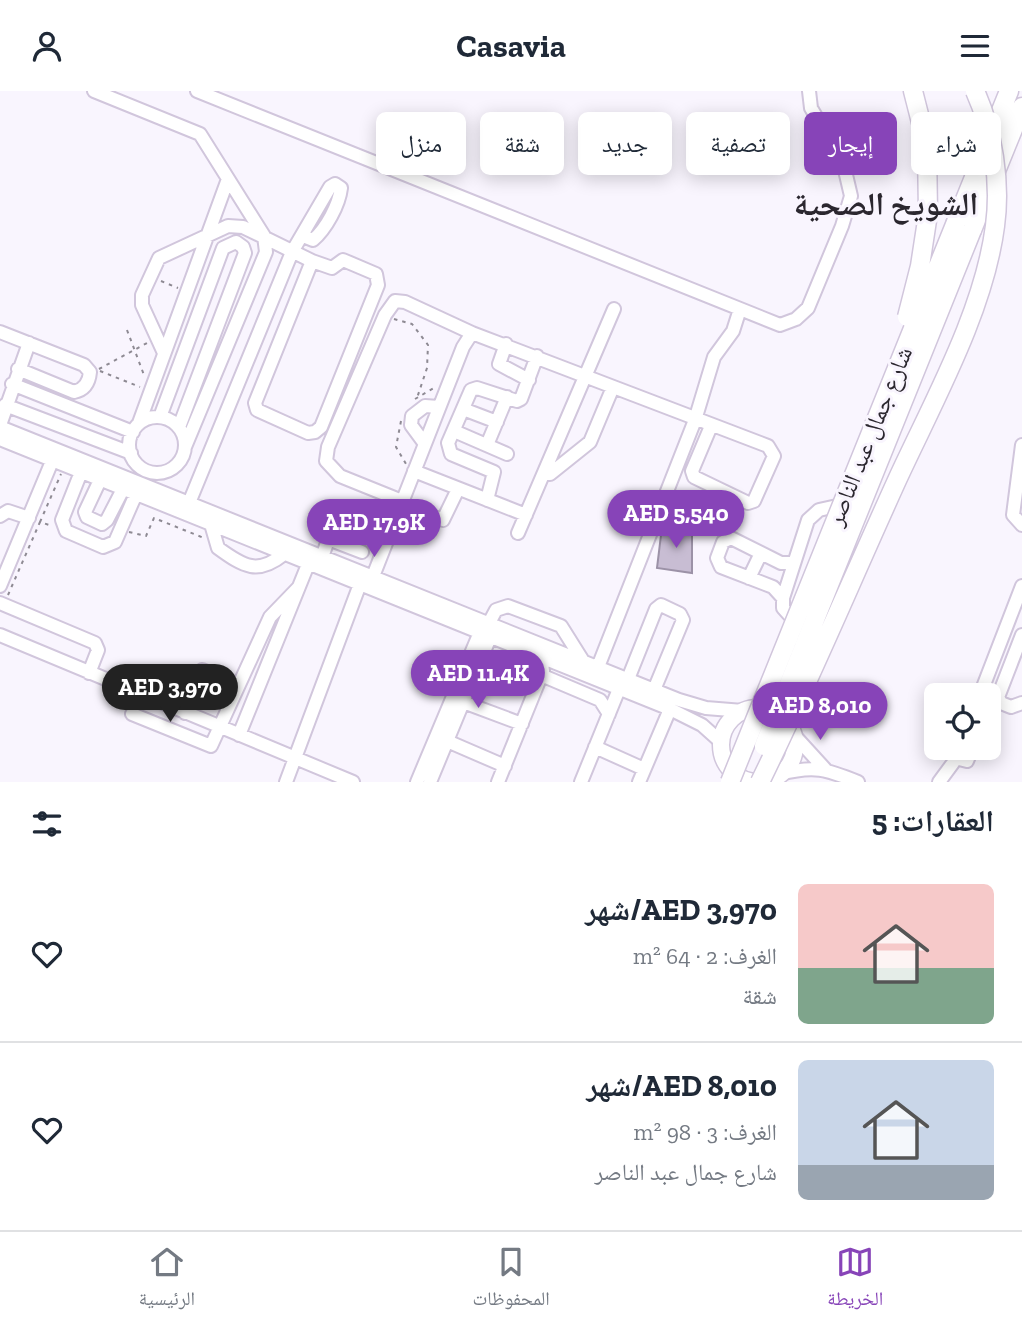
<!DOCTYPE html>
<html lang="ar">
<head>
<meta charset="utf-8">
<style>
  body { margin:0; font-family:"Zilla Slab","Noto Naskh Arabic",serif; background:#f2f2f3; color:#1f2937; direction:rtl; height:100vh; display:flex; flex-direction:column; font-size:26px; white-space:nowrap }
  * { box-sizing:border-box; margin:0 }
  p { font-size:23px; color:#747a83 }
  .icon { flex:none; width:38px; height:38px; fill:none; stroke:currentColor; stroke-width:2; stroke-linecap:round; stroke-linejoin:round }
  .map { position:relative; height:691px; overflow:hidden; direction:ltr }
  .details { display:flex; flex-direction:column; background:#fff; flex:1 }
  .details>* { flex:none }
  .hud { position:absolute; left:21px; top:21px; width:980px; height:63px; direction:rtl; display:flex; gap:14px }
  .fabs { position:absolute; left:924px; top:592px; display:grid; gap:14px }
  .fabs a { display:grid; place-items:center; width:77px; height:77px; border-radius:10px; background:#fff; box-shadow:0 4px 18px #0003; font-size:35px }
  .price { position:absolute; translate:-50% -60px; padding:0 16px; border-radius:24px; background:#8744b8; color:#fff; font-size:23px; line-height:46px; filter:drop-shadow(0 2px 4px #0008) }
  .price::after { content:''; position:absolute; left:50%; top:42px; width:21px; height:16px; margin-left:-10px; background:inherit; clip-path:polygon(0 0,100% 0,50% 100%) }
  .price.active { background:#222; color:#fff }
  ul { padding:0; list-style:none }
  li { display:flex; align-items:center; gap:21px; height:175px; padding:0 28px }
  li+li { border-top:2px solid #e0e1e3 }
  li span { display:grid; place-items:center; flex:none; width:196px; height:140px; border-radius:10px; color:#555 }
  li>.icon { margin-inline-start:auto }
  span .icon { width:84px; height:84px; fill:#fffc; stroke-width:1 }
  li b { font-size:30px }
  h2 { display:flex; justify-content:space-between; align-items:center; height:84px; padding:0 28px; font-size:30px }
  .chip { padding:0 24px; border-radius:10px; background:#fff; box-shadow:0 4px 18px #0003; font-size:24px; line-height:63px }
  .chip.active { background:#8744b8; color:#fff }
  header { display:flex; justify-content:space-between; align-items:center; height:91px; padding:0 28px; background:#fff; font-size:32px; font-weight:700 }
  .dock { display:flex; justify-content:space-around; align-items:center; height:98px; border-top:2px solid #e0e1e3; background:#fff; font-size:19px; color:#747a83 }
  .dock a { display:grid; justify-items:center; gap:4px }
  .dock .active { color:#8744b8 }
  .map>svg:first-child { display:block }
</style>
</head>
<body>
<header><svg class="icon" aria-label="menu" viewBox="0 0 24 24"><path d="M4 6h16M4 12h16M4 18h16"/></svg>Casavia<svg class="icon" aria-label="person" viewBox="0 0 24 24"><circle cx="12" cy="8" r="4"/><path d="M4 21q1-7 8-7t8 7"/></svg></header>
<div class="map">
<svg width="1022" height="691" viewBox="0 0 1022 691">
  <rect width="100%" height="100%" fill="#f9f5fe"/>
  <path fill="#c8bdd3" stroke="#9c92a7" stroke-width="2" d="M662 436 692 439V482L657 477Z"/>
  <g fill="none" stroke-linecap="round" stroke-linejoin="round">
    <g stroke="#d1c6dc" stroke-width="16">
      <path id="minor" d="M94 0 200 43 264 145 266 161 185 356
        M197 0 780 234 796 228 808 217 842 135 851 105 843 71 811 17 809 0
        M343 169 376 183 378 194 321 336 315 341 308 342 257 319 255 312 312 170 332 177Z
        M0 241 84 274 90 281C89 292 84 299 74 301L18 278
        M506 253 499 273 529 289
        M164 262 142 214V204L159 167 228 135 243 136 312 170
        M12 293 133 341
        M5 314 131 362
        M463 318 497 331
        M160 326 223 157 236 151 243 156 245 162 179 336
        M129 354a28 28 0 1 1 56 0a28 28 0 1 1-56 0Z
        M139 332 228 88
        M0 334 29 252
        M0 336 679 609 706 617 743 620
        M454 340 507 363
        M0 348 670 618 702 634 721 651
        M425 353 411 334 412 325 425 315 439 316
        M487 354 507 306
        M1022 354 1013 424 1022 434
        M414 380 526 424
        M81 381 62 429 66 440 103 456 115 451 136 403
        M544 383H550L590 351 613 296
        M100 389 85 421 87 426 102 433 107 429 123 398
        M487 409 494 381 451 363 448 352 471 299 477 297 517 310 521 308 537 265
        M402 410 340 385 326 370 328 356 385 224 395 210 405 211 472 242
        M189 412 292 161 330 96 335 93 341 97C339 114 326 138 313 149L303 145
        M401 415 443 429 458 398
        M0 425 8 420 29 427
        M211 433 218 457C244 476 258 484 284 463
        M518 442 614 218
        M328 448 362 461
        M322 466 340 416 372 436
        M749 487 761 462
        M370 493 463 256 472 242 768 355 774 365 754 410 748 412 694 386 692 380 711 335
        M0 495 55 363
        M783 507 773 496 721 476 717 467 723 451 731 447 781 472H794
        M0 512 95 552 98 559 89 582
        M792 527 783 517V507L808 429 819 419 837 415
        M489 532 496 519 508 515 561 535 583 570
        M0 544 353 691
        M1022 544 998 606 1001 612 1011 616 1022 612
        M596 581 695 329 714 266 733 240 740 218
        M541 584 600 609 609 623
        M628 588 656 518 661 514 680 523 683 529 654 599
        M192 602 214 607 224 587
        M980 604 1022 495
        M463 611 522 633
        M185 622 202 579 238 594
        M132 623 211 655 270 526 298 497
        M239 644 311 466
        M794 644 825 678
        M447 650 505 675
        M595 656 644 678
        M955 667 967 670 973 656
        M780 683C814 674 826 678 858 691
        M286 691 360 493
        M417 691 483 534
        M430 691 493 539
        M498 691 543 580 541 566
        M581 691 619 598
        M639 691 670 618
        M939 691 953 672 959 656"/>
    </g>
    <g stroke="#d1c6dc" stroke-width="19">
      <path id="major" d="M721 654a37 37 0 1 1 74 0a37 37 0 1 1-74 0Z"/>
    </g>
    <g stroke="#d1c6dc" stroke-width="21">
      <path id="highway" d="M913 0 927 55 928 123
        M956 131 1009 0
        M972 139 1022 16"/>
    </g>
    <path stroke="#8e8a93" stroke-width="2" stroke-dasharray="3.5 5" stroke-linecap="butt" d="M161 190 178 197
      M394 228 412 233 428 254 427 277 417 307
      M127 239 144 284
      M99 278 147 252
      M100 280 140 296
      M415 308 434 297
      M401 330 396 356 406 373
      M40 431 61 383
      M129 441 146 445 154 427 204 447
      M8 504 40 431 52 435"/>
    <use href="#minor" stroke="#fff" stroke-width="12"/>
    <use href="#major" stroke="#fff" stroke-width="16"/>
    <use href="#highway" stroke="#fff" stroke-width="18"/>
    <g stroke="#d1c6dc" stroke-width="21" stroke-linecap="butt">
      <path id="highway-bridge" d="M907 226 920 175 928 123
        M764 655 972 139
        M730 691 956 131
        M760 691C809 591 852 488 898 387 934 309 984 220 995 135 1001 91 993 40 975 0"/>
    </g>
    <use href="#highway-bridge" stroke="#fff" stroke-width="18"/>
  </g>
  <g text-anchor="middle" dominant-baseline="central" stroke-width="6" stroke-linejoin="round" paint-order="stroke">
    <g font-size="24" fill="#2b272f" stroke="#f9f5fe">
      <text transform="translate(869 345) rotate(-68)">شارع جمال عبد الناصر</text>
    </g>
    <g font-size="32" font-weight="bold" fill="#2b272f" stroke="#f9f5fe">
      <text x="886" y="113">الشويخ الصحية</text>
    </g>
  </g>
</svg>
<div class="fabs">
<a><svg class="icon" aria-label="locate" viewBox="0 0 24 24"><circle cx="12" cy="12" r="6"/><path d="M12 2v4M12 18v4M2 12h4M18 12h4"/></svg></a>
</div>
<b class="price" style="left:676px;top:459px">AED 5,540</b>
<b class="price" style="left:374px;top:468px">AED 17.9K</b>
<b class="price" style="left:478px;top:619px">AED 11.4K</b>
<b class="price active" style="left:170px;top:633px">AED 3,970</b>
<b class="price" style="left:820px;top:651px">AED 8,010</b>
<div class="hud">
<a class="chip">شراء</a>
<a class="chip active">إيجار</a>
<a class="chip">تصفية</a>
<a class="chip">جديد</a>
<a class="chip">شقة</a>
<a class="chip">منزل</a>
</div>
</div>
<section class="details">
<h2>العقارات: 5<svg class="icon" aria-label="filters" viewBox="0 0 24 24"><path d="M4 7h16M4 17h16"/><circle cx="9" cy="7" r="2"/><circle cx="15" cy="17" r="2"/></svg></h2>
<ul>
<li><span style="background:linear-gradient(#f6c9c9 60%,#7fa58c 0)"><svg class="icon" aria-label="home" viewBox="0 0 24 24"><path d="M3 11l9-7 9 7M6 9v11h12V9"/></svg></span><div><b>AED 3,970/شهر</b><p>الغرف: 2 · 64 m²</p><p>شقة</p></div><svg class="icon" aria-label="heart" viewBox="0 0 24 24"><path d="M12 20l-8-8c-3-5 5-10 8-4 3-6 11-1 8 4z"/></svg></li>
<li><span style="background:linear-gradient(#c9d6e8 75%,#9aa5b1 0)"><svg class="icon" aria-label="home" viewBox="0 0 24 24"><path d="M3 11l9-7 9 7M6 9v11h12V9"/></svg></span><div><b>AED 8,010/شهر</b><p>الغرف: 3 · 98 m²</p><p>شارع جمال عبد الناصر</p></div><svg class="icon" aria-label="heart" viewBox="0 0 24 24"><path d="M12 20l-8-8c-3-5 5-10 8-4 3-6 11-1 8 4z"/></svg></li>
</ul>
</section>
<nav class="dock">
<a class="active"><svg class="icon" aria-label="map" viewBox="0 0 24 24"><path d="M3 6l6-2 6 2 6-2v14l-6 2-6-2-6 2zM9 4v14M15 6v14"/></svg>الخريطة</a>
<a><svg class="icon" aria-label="saved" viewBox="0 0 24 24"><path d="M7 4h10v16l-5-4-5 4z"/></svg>المحفوظات</a>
<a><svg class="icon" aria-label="home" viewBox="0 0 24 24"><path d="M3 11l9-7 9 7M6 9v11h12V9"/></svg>الرئيسية</a>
</nav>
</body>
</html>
